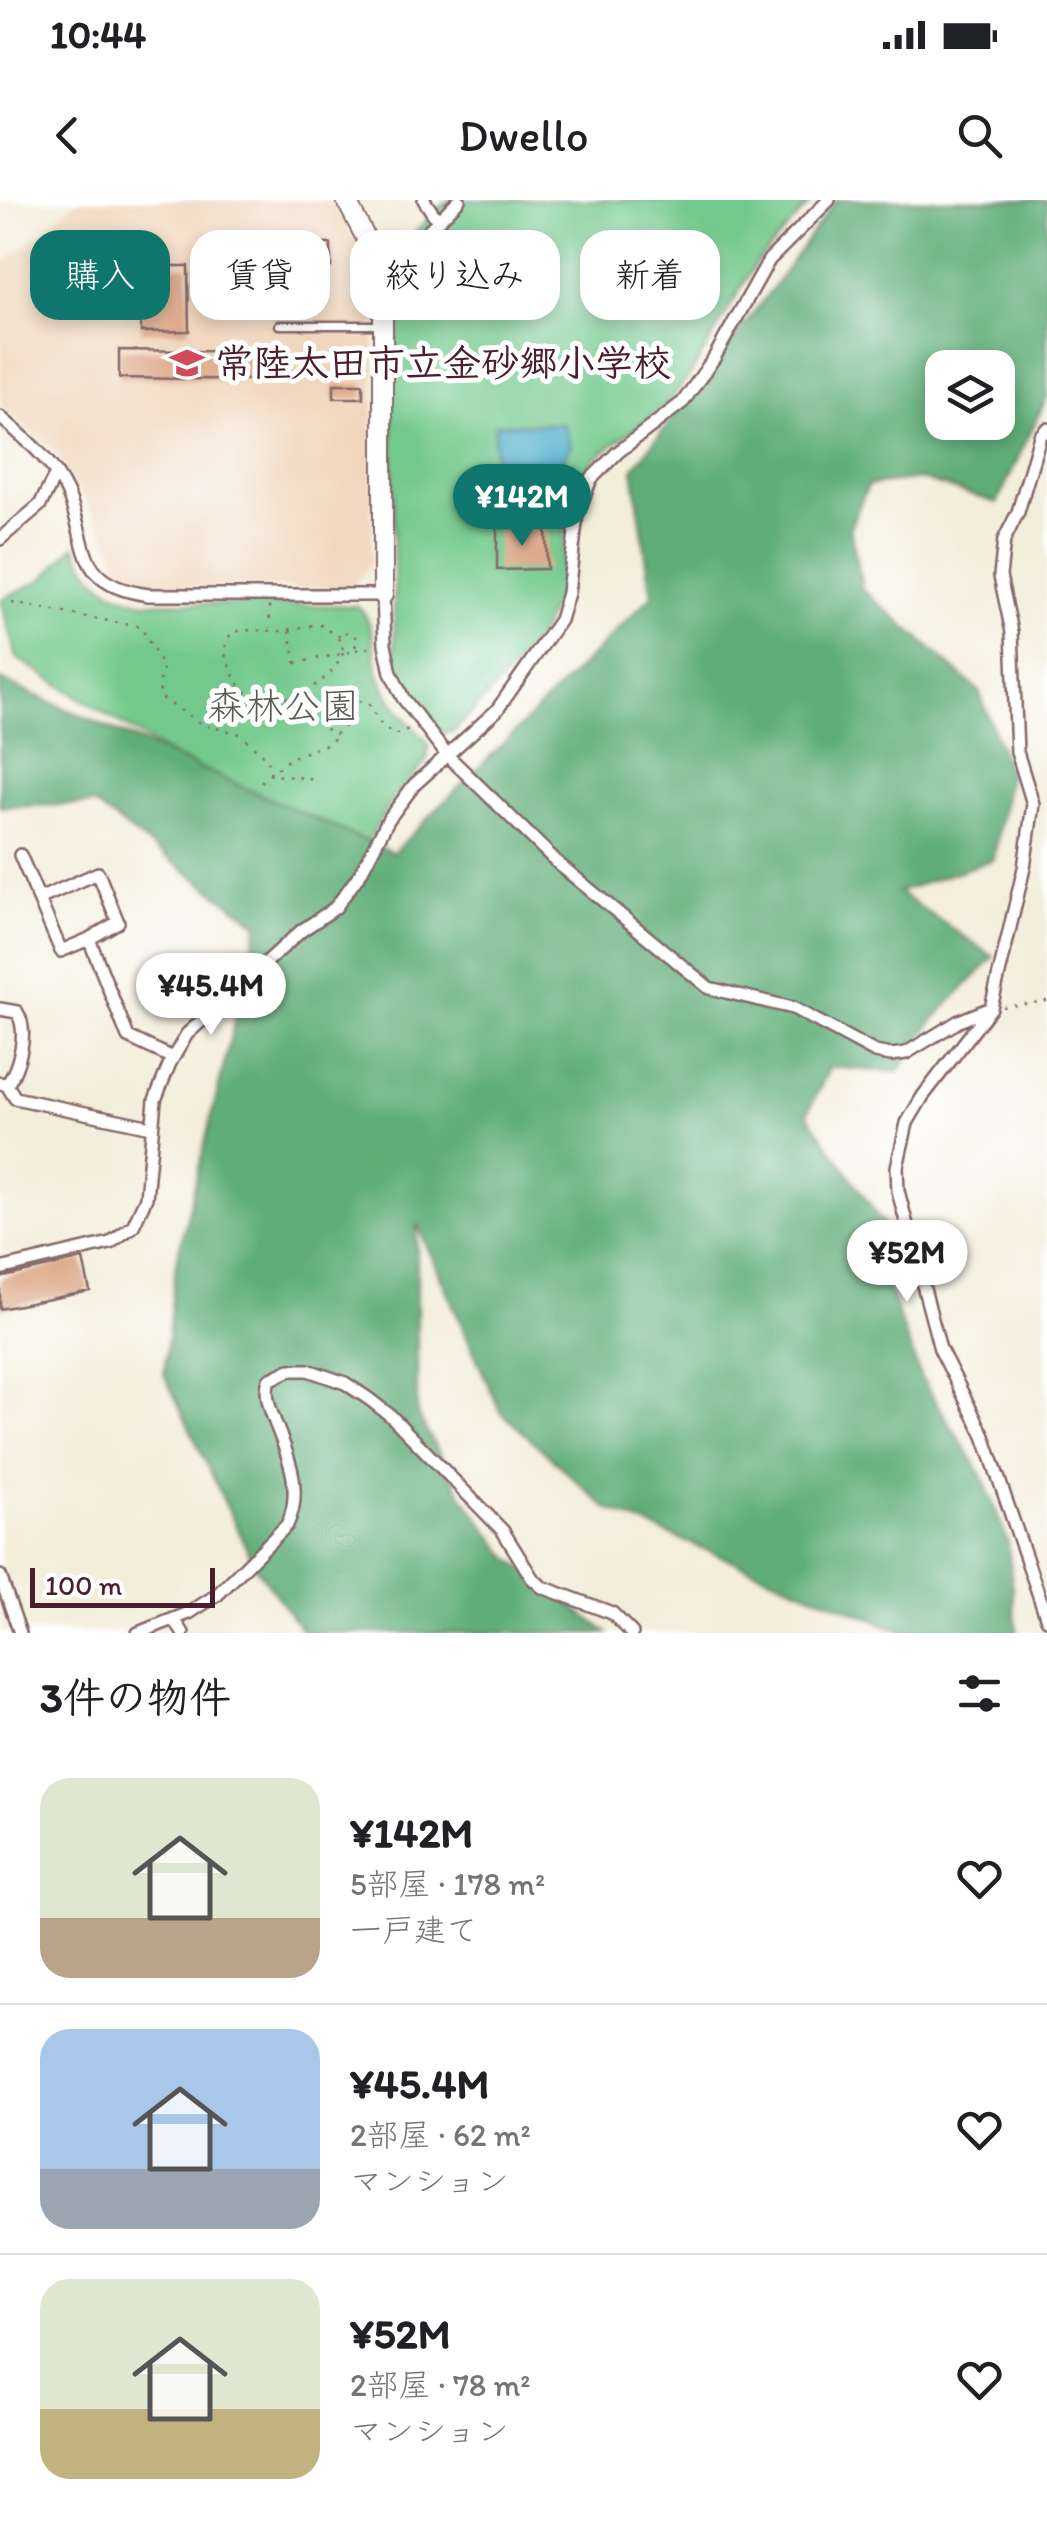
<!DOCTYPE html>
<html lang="ja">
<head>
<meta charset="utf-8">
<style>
  body { margin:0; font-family:Itim,"Klee One",sans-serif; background:#f6f6f6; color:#202124; height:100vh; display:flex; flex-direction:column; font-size:38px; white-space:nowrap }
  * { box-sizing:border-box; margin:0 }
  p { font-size:32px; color:#757577 }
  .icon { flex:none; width:55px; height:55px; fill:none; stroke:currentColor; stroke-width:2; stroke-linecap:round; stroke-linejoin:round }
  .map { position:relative; height:1433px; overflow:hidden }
  .panel { display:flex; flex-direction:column; background:#fff; flex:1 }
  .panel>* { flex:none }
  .hud { position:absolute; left:30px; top:30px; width:988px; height:90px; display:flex; gap:20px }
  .fabs { position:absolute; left:925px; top:150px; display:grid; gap:20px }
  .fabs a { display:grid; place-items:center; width:90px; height:90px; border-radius:20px; background:#fff; box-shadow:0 5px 15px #0003; font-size:50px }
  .scale { position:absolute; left:30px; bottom:25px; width:185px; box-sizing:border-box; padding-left:10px; border:5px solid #4a1f2b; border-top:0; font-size:28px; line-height:35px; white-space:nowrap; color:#4a1f2b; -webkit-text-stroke:8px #fff; paint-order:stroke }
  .price { position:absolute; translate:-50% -85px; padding:0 22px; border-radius:35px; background:#fff; color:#222; font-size:32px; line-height:65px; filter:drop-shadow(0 2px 5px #0008) }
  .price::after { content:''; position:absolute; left:50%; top:60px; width:30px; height:22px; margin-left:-15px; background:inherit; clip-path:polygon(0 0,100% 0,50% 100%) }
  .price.selected { background:#0f766e; color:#fff }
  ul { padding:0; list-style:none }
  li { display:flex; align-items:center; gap:30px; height:250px; padding:0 40px }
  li+li { border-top:2px solid #e0e0e0 }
  li span { display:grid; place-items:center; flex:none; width:280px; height:200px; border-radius:30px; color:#555 }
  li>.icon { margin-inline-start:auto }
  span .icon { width:120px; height:120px; fill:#fffc; stroke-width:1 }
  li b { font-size:42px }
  h2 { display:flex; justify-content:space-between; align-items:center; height:120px; padding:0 40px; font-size:42px }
  .pill { padding:0 35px; border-radius:30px; background:#fff; box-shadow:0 5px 15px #0003; font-size:35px; line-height:90px }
  .pill.selected { background:#0f766e; color:#fff }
  .status { display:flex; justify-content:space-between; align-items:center; height:70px; padding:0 50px; background:#fff; direction:ltr }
  .status svg { height:28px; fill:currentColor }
  header { display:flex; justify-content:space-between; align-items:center; height:130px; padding:0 40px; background:#fff; font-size:45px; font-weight:600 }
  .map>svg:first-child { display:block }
</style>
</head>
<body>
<div class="status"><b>10:44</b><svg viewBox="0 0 49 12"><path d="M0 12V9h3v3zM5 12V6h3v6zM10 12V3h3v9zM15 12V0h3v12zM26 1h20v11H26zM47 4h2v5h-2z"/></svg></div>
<header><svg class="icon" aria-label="back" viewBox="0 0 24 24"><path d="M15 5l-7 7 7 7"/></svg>Dwello<svg class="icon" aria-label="search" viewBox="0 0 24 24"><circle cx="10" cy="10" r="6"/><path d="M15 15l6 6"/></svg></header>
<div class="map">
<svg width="1047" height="1433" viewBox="0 0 1047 1433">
  <rect width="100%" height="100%" fill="#fff"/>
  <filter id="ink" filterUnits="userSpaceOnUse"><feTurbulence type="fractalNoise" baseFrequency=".01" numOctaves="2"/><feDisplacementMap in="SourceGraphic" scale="20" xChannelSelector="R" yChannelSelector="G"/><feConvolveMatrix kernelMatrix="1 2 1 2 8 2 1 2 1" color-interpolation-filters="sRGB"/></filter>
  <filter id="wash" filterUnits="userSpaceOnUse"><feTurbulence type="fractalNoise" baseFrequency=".0048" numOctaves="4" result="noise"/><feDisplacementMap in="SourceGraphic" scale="40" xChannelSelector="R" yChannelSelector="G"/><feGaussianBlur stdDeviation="2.25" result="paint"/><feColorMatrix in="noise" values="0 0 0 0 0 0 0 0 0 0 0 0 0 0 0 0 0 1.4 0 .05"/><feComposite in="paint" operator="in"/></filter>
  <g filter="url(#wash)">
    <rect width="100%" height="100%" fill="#f3eeda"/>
    <path fill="#f0d6bc" d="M76 0H331L356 40 375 120 371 363 352 388 172 387 135 382 120 370 106 335 55 252 0 206V65L40 34Z"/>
    <path fill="#73c98d" stroke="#5e745c" stroke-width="2.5" d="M448 0H813L754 66 692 172 667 204 594 259 578 284 566 321 560 391 534 446 453 532 440 533 411 500 395 459 391 81 386 61Z
      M75 346C90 379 106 395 143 402L358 406C380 429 370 453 381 480 391 506 410 524 429 544L427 560 390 603 351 669 17 458 0 400 43 379Z"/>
    <path fill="#5ead78" stroke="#546652" stroke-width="2.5" fill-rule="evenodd" d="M836 0H1047V197L997 303 921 279 868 285 850 327 862 389 979 491 1009 573 994 659 898 692 994 757 933 820 898 872 830 867 807 914 884 1025 887 1084 921 1178 982 1275 1008 1342 1017 1433H905L606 1308 500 1211 417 1024V1214L464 1298 508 1357 608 1433H304L256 1368 164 1174 176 1063 258 724 94 604 0 607V480L393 653 652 396 633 269 778 81ZM942 168H998V222H942Z"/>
    <path fill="#4bacca" stroke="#4a667a" stroke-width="2.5" d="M495 224H564L571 246 563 259V313L494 312Z"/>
    <g id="blocks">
      <path fill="#dda989" d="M248 43 331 44V67L289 66 288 102 268 101V83H254V74H247Z
        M140 66H188L189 131 141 132Z
        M119 150 275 152V180L119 178Z
        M334 184H363V198H334Z
        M546 327 547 369 497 370V328Z
        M83 1059 90 1091 0 1109V1078Z"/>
    </g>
  </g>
  <g filter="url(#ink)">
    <use href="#blocks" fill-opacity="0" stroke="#856768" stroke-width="2.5"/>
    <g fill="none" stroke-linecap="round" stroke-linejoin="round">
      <g stroke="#856768" stroke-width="11">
        <path id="lane" d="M279 125H383"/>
      </g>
      <g stroke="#856768" stroke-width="16">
        <path id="street" d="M424 0 438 21
          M381 78 459 0
          M0 217C26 239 54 262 68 294 90 348 74 385 149 395H383L385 444 391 473 403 498 446 554 560 665 709 788 793 808 875 852 891 855 906 853 959 821 991 808
          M1047 229 1040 236 1018 312 1004 340 1000 376 1012 432 1017 552 1033 604 1024 668 991 808 923 896 907 923 897 967 898 991 940 1149 984 1236 1047 1419
          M0 339 40 305 56 274
          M20 655 39 699
          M89 739 118 722 98 673 39 699 61 751 89 739 128 837 173 858
          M0 809 17 812C29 832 19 867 7 885
          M0 883 7 885 15 898 151 927
          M0 1069 110 1043 133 1026 146 998 155 900 170 863 187 834 301 731 335 708 360 674 388 620 414 585 497 510 560 420 568 393 577 314 591 279 618 252 683 202 714 158 769 60 829 0
          M0 1376 20 1433
          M174 1419 183 1433
          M138 1433 189 1413 217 1395 287 1325C314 1269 256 1212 269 1180L290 1170H308L345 1183 369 1199 391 1216 503 1331 532 1378 542 1387 612 1413 632 1433"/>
      </g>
      <g stroke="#856768" stroke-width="22">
        <path id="secondary" d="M346 0 374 54 383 99V395"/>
      </g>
      <path stroke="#856768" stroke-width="2.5" stroke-dasharray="2.5 8" stroke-linecap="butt" d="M12 403 141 427 163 468 159 485 160 497 203 525 238 533 268 559 271 575 308 578 316 583
        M269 406 270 428
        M290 430 297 470
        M340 437 319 424 281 431 241 430 230 435 224 451C228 462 233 479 242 488 271 518 331 486 343 453
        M356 450 373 447
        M296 463 350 452 354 450 358 438 347 432 340 437 339 446 350 452
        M305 492 326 529 335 534C352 524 346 510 359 501L369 504 381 524 394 535 411 528
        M261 582 290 558 332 542 335 535
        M1003 807 1047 801"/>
      <use href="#lane" stroke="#fff" stroke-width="6"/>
      <use href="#street" stroke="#fff" stroke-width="11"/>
      <use href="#secondary" stroke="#fff" stroke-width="18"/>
    </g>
  </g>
  <defs>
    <g id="school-bare" transform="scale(2.7)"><path d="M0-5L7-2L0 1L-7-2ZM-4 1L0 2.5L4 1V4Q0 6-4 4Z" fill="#d1495b" stroke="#fff" stroke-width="2.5" paint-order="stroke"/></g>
  </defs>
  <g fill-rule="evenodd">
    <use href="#school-bare" x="187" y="163"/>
  </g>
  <g text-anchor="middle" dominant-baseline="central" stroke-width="10" stroke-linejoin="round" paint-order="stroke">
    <g font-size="38" font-weight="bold" fill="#4a1f2b" stroke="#fff" text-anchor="start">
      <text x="215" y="163">常陸太田市立金砂郷小学校</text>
    </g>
    <g font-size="38" fill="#585a4d" stroke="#fff">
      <text x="283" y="506">森林公園</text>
    </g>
  </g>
</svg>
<div class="fabs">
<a><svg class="icon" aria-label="layers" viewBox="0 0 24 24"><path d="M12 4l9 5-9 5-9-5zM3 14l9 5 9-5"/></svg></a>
</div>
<div class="scale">100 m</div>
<b class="price selected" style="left:522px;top:349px">¥142M</b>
<b class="price" style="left:211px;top:838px">¥45.4M</b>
<b class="price" style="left:907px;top:1105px">¥52M</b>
<div class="hud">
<a class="pill selected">購入</a>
<a class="pill">賃貸</a>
<a class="pill">絞り込み</a>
<a class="pill">新着</a>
</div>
</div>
<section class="panel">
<h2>3件の物件<svg class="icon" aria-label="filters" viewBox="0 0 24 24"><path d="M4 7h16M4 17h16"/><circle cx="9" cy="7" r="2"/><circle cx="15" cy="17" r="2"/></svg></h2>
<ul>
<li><span style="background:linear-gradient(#dfe7d0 70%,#b9a48a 0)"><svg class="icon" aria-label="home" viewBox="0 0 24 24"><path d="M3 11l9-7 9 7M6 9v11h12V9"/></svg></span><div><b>¥142M</b><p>5部屋 · 178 m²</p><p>一戸建て</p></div><svg class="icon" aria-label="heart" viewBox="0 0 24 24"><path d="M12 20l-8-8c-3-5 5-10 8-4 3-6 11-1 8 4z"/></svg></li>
<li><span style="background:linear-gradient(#a9c7e8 70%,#9aa5b1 0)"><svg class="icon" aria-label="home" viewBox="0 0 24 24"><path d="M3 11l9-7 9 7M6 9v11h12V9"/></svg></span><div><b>¥45.4M</b><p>2部屋 · 62 m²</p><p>マンション</p></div><svg class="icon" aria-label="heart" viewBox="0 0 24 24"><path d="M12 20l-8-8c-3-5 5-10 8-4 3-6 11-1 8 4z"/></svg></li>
<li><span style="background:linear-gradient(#dfe7d0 65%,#c2b280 0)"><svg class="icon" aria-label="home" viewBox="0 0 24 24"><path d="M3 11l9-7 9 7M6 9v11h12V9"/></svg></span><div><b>¥52M</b><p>2部屋 · 78 m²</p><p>マンション</p></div><svg class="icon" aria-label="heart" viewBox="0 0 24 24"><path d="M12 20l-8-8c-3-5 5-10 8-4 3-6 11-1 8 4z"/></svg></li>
</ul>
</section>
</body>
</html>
